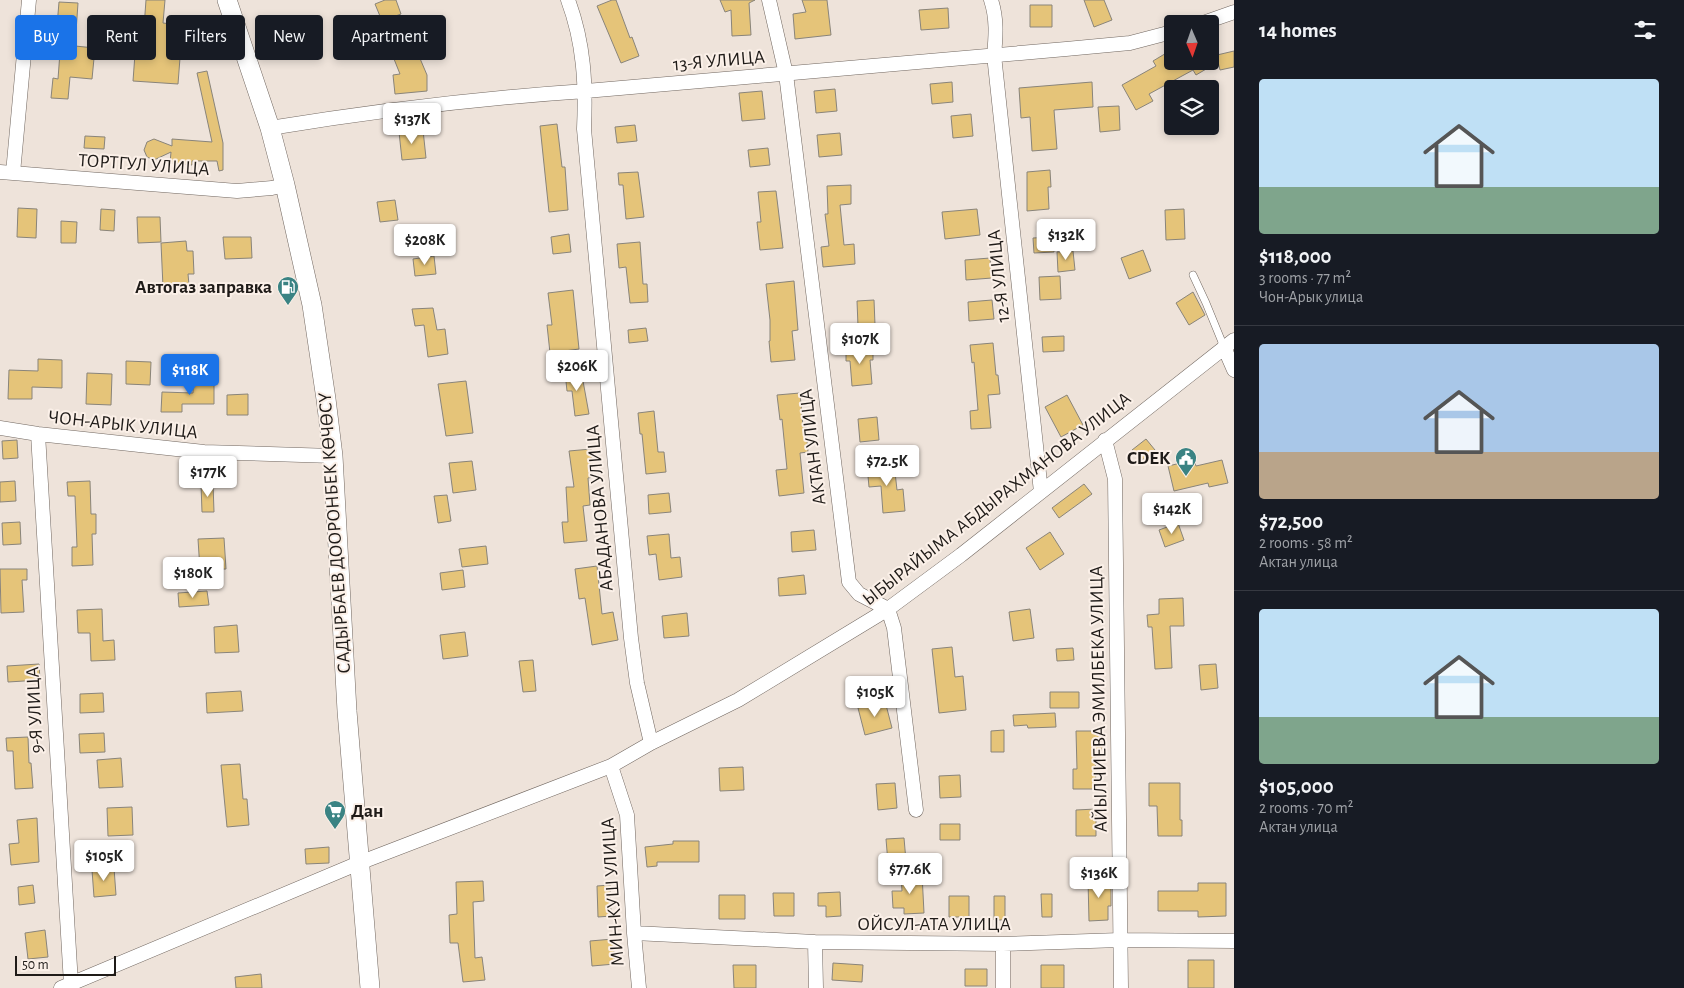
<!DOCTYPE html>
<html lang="en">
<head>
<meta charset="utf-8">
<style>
  body { margin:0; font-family:"Alegreya Sans",sans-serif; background:#20242c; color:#f1f3f6; height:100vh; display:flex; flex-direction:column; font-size:19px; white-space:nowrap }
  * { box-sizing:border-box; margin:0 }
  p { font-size:16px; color:#9ea1a6 }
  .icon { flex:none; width:28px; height:28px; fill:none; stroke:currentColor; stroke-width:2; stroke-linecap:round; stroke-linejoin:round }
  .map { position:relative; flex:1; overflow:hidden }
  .side { display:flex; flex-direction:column; background:#171b24; width:450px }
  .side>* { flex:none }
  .guide { position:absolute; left:15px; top:15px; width:475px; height:45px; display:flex; gap:10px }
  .needle { width:32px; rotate:178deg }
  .tools { position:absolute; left:1164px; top:15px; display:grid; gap:10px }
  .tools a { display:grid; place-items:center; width:55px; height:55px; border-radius:5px; background:#171b24; box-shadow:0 2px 8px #0003; font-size:25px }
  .scale { position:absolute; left:15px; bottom:12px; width:101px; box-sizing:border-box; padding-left:5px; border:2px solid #1f1b18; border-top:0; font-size:14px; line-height:18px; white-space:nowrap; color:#1f1b18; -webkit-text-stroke:4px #fbf0e8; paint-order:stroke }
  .price { position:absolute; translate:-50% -42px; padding:0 11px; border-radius:5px; background:#fff; color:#222; font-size:16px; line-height:32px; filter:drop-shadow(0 1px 2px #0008) }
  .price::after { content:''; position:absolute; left:50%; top:30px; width:15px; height:11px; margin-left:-8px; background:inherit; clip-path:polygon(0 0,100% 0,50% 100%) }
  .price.on { background:#1a73e8; color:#fff }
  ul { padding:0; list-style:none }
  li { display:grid; align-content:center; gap:10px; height:265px; padding:0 25px }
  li+li { border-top:1px solid #363941 }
  li span { display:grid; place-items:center; height:155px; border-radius:5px; color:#555 }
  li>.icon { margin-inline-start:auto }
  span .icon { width:90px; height:90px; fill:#fffc; stroke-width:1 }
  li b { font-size:21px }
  h2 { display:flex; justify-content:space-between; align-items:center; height:60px; padding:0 25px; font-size:21px }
  .pill { padding:0 18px; border-radius:5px; background:#171b24; box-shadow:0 2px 8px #0003; font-size:18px; line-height:45px }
  .pill.on { background:#1a73e8; color:#fff }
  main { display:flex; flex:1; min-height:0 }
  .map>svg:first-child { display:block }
</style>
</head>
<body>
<main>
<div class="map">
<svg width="1234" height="988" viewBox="0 0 1234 988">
  <rect width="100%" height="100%" fill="#eee3da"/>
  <path fill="#e5c479" stroke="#89847a" d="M146 0H165L163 23 172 24 169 57 180 58 178 84 133 81 135 54 142 55Z
    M385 0H396L401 14 382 21 375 4Z
    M612 0H616L630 38 632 37 639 56 621 63 597 6Z
    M720 0H755L749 3 751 35 732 36 731 10 725 12Z
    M802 0H827L831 35 795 39 793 14 806 12Z
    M1084 0H1104L1112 20 1094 27Z
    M59 2 78 3 75 46 95 48 92 79 70 77 68 99 51 98 53 78 58 79 61 39 56 38Z
    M1030 5H1052V27H1030Z
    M948 8 949 28 921 30 919 10Z
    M410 35 427 75V91L395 94 393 75 400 74 388 44Z
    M1234 51V67L1220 70 1218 62 1196 75 1193 70 1149 94 1153 101 1136 110 1122 85 1156 66 1153 61 1168 52 1172 61H1218L1217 55Z
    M207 71 223 143V170L219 171 217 161H192V165L170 163 171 152 154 160 147 157 144 150 147 142 154 139 172 146V139L212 142 197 73Z
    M952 82 953 102 932 104 930 84Z
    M1092 82 1093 107 1054 110 1057 149 1032 151 1030 117 1021 118 1019 88Z
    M835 89 837 111 816 113 814 91Z
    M762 91 765 119 742 121 739 93Z
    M1119 106 1120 130 1100 132 1098 107Z
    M971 114 973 136 953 138 951 116Z
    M557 124 562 167H565L568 210 549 212 540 126Z
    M635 125 637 141 617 143 615 127Z
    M423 130 426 158 402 160 399 132Z
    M840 133 842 155 819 157 817 135Z
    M85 136 105 137 104 149 84 148Z
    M768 148 770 165 750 167 748 150Z
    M1050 170 1051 187H1048L1049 209 1027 211V172Z
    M638 172 644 217 626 219 623 185H619L618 173Z
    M851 185V204L840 205 844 245 854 244 855 264 823 267 821 247 829 246 825 214H828L827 186Z
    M776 191 783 248 760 250 757 222H761L758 192Z
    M395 200 398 220 380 222 377 202Z
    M18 208 37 209 36 238 17 237Z
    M101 209 115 210 114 231 100 230Z
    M977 209 980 235 945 239 942 212Z
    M1184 209 1185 239 1166 240 1165 210Z
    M137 217H160L161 242 138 243Z
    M61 221 77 222 76 243H61Z
    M569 234 571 252 553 254 551 237Z
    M223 237H251L252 258 225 259Z
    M1053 237 1054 252 1034 253 1033 238Z
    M186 241 187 251H193L194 274H188L189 285 163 287 161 243Z
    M640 242 643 284H647L648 302 630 303 626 267 619 268 617 244Z
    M1143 250 1151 271 1129 279 1121 258Z
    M1073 251 1075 270 1058 272 1057 252Z
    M434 256 436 274 415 276 413 259Z
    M990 258 992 278 966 280 965 260Z
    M1060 276 1061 299 1040 300 1039 277Z
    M794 281 798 330 792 331 795 360 771 362 769 341H770V320L766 284Z
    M573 290 579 349 550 353 547 325H552L548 293Z
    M1193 292 1205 315 1189 325 1176 303Z
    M874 300 875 325 858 326 857 301Z
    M992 300 994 319 969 321 968 302Z
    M433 308 437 330 445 329 448 354 428 357 424 325 415 326 412 309Z
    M646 328 648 341 629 343 628 330Z
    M1064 336V351L1043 352 1042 337Z
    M993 343 996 375H998L1000 394 988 395 991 428 971 429 970 411 978 410 974 362 972 363 970 345Z
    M846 347H873V360H870L872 384 852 386 850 361H846Z
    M38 359 62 360V388L32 387V399H8L9 370 38 371Z
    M126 361 151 362 150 385 126 384Z
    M581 370 589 414 575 416 572 391H567L565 372Z
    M87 373 112 374 111 405 86 404Z
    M193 377H214V404H182V412H161L162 392 193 393Z
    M466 381 473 433 446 436 438 384Z
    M800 393 803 427H806L808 452 800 453 804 493 779 496 776 470 787 469 782 419 780 420 777 395Z
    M248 394V415H227V395Z
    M1067 395 1083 425 1061 437 1045 407Z
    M654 411 658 452H664L666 472 646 474 642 434H640L638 413Z
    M877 417 879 440 860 442 858 419Z
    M1146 439 1155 450 1141 461 1132 450Z
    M17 440 18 458 3 459 2 441Z
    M591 449 594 477 588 478 590 505 583 506 587 541 564 543 562 522H568L566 487H574L569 451Z
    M1194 460 1196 466 1222 460 1228 483 1209 487 1208 483 1174 491 1168 466Z
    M472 461 476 490 453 493 449 463Z
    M894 463 897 490 903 489 905 511 883 513 881 486 869 487 867 465Z
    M15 481 16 501 0 502V482Z
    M90 481 91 514H96V534H92L93 565 72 566V547H77L75 496H68L67 482Z
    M213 483 214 512H202L201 484Z
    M1084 484 1092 494 1059 518 1052 508Z
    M669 493 671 512 649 514 648 495Z
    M447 495 451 521 438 523 434 496Z
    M20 522 21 544 3 545 2 523Z
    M1178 523 1184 540 1165 547 1159 530Z
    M814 530 816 550 792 552 791 532Z
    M1050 532 1064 554 1040 570 1026 548Z
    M669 534 671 558 680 557 682 577 659 580 656 554 649 555 647 536Z
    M224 538 226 569 200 570 198 539Z
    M486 546 488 564 462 567 459 549Z
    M597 566 602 614 613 612 618 640 592 645 585 598 579 599 575 569Z
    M0 569H27V580H22L24 612 1 613Z
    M463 570 465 587 442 590 440 573Z
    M804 575 806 594 779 596 778 578Z
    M207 591 209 605 179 607 178 593Z
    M1183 598 1184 626H1170L1172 668 1155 669 1152 627H1148L1147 615 1159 614V599Z
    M102 609 103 641 114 640 115 660 91 661 90 633H78L77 610Z
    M1030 609 1034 638 1013 641 1009 612Z
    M687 613 689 636 664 638 662 616Z
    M237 625 239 652 215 653 214 627Z
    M465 632 468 656 443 659 440 635Z
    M952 647 955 677 963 676 966 710 939 713 932 649Z
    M1073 648 1074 660 1057 661 1056 649Z
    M533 660 536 691 523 692 519 661Z
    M39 664 40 680 8 682 7 666Z
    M1216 664 1218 688 1201 690 1199 665Z
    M241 691 243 711 207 713 206 693Z
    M1050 692H1079V708H1050Z
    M103 693 104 712 80 713V694Z
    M885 701 892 728 865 735 858 708Z
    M1055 713 1056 727 1028 728 1027 725 1014 726 1013 715Z
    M1004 730V752H991V731Z
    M1076 731H1102V750H1095L1096 789H1073V769H1077Z
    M104 733 105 752 80 753 79 734Z
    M28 737 29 763H31L33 788 15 789 13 751H7L6 738Z
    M121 758 123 787 99 788 97 760Z
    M240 764 243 799H247L249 825 227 827 221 765Z
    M743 767 744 790 720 791 719 768Z
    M960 775 961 797 940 798 939 776Z
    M895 783 897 808 878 810 876 784Z
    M1149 783H1180V820H1182V836H1158L1157 806H1149Z
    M132 807 133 835 108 836 107 808Z
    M1096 809V836H1076V810Z
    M37 818 39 862 11 865 9 844 19 843 17 820Z
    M940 824H960V840H940Z
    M904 838 906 861 888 863 886 839Z
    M673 841H699V862H657V866L647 867 645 847 673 844Z
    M329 847V863L306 864 305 849Z
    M114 868 116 895 94 897 92 870Z
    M922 874 924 913 904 914V908H893L892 891H902L901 875Z
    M1111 879V906H1108V920L1089 921 1088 880Z
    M483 881 484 901 473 902 475 958 482 957 485 980 463 982 458 943H450L449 915 457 914 456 882Z
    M1198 883H1226V916L1198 917V911H1158V891H1198Z
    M33 885 35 903 19 905 18 887Z
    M610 885 611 916 598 917 597 886Z
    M840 892 841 916 826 917V906H818V893Z
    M773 893H794V916H774Z
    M1041 894H1052V917H1042Z
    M719 895H745V919H719Z
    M949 896H969V917H949Z
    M994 896H1005V920H994Z
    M45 930 48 957 28 959 25 933Z
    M613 939 615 964 592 966 590 941Z
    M1188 960H1214V988H1188Z
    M833 963 863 965 862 982 832 980Z
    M733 965H756V988H734Z
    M1041 965H1064V988H1041Z
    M965 969H987V986H965Z
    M261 974 262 988H236L235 977Z"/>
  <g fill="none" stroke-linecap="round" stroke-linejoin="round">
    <g stroke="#716760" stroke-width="8">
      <path id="service" d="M1193 275 1206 303 1224 347"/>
    </g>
    <g stroke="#716760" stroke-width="15">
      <path id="minor" d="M568 0C584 43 586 84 584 129L631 638 637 683 651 743
        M769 0 786 74 849 582 859 594 888 609 894 628 916 810
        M991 0C997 18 996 36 994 55L1041 492
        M1200 24 1234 12
        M270 128C374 111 480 98 586 91L1066 49 1130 43 1172 32
        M0 172 237 191 272 188 285 185
        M13 173 29 0
        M1224 347 1234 370
        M0 428 38 434 204 452 333 456
        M38 434 71 984
        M1105 440 1115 479 1121 988
        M611 766 627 815 634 933 639 988
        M634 933 815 942 1003 944 1120 940 1234 941
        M815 942 816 988
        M1003 944V988
        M61 988 359 863 611 766 651 743 738 700 888 609 961 555 1234 340"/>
    </g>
    <g stroke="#716760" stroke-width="20">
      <path id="secondary" d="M227 0 270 128 285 185 312 305 326 399 333 456 347 711 370 988"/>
    </g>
    <use href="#service" stroke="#fff" stroke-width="7"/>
    <use href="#minor" stroke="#fff" stroke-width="14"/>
    <use href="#secondary" stroke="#fff" stroke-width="19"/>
  </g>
  <defs>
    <g id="fuel-pin" transform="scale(1.125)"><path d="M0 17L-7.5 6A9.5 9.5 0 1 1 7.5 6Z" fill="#3a8383" stroke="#fbf0e8"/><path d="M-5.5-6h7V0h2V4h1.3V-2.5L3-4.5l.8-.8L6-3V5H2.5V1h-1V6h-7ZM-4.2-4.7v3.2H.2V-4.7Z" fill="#fff"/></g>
    <g id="civic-pin" transform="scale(1.125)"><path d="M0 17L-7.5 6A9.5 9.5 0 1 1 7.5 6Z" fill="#3a8383" stroke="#fbf0e8"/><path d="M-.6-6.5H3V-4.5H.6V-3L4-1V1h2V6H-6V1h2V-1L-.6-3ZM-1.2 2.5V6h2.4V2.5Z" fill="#fff"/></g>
    <g id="supermarket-pin" transform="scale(1.125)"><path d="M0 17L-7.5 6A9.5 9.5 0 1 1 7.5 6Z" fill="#3a8383" stroke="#fbf0e8"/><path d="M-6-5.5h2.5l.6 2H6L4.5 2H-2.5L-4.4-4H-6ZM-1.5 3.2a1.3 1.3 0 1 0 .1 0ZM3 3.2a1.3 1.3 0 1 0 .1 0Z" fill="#fff"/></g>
  </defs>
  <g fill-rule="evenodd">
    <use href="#fuel-pin" x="288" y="287"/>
    <use href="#civic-pin" x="1186" y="458"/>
    <use href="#supermarket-pin" x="335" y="811"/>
  </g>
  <g text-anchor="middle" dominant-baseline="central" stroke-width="4" stroke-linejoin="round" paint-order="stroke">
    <g font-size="19" fill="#1f1b18" stroke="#fbf0e8">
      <text transform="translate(719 61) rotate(-5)">13-Я УЛИЦА</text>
      <text transform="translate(144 165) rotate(4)">ТОРТГУЛ УЛИЦА</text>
      <text transform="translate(999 276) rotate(-96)">12-Я УЛИЦА</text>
      <text transform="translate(123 425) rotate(6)">ЧОН-АРЫК УЛИЦА</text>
      <text transform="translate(813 447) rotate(-97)">АКТАН УЛИЦА</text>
      <text transform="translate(997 499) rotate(-38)">ЫБЫРАЙЫМА АБДЫРАХМАНОВА УЛИЦА</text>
      <text transform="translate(600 508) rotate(-95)">АБАДАНОВА УЛИЦА</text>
      <text transform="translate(335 533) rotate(-94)">САДЫРБАЕВ ДООРОНБЕК КӨЧӨСҮ</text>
      <text transform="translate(1099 699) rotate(-91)">АЙЫЛЧИЕВА ЭМИЛБЕКА УЛИЦА</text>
      <text transform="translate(35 710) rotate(-93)">9-Я УЛИЦА</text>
      <text transform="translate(613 892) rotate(-94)">МИН-КУШ УЛИЦА</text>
      <text x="934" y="924">ОЙСУЛ-АТА УЛИЦА</text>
    </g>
    <g font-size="19" font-weight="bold" fill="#1f1b18" stroke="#fbf0e8" text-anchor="end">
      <text x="272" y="287">Автогаз заправка</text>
      <text x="1170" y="458">CDEK</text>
      <text x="351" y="811" text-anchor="start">Дан</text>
    </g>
  </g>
</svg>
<div class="tools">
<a><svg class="needle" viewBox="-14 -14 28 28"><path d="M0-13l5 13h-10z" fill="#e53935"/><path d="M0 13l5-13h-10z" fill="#9ea1a6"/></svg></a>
<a><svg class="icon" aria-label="layers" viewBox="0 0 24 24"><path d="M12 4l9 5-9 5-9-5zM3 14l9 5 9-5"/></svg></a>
</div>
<div class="scale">50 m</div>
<b class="price" style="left:412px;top:145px">$137K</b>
<b class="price" style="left:1066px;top:261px">$132K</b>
<b class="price" style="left:425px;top:266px">$208K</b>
<b class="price" style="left:860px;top:365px">$107K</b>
<b class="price" style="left:577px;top:392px">$206K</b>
<b class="price on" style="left:190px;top:396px">$118K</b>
<b class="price" style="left:887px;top:487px">$72.5K</b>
<b class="price" style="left:208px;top:498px">$177K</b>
<b class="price" style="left:1172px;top:535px">$142K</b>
<b class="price" style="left:193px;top:599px">$180K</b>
<b class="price" style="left:875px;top:718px">$105K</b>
<b class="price" style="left:104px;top:882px">$105K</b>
<b class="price" style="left:910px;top:895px">$77.6K</b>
<b class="price" style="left:1099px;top:899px">$136K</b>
<div class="guide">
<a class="pill on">Buy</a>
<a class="pill">Rent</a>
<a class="pill">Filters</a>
<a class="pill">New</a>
<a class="pill">Apartment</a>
</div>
</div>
<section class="side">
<h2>14 homes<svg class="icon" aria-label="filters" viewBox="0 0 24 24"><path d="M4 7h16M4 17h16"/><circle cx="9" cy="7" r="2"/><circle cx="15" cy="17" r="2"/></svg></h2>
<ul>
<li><span style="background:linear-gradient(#bfe0f5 70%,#7fa58c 0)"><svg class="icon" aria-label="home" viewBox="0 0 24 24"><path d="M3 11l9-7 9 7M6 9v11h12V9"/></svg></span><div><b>$118,000</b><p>3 rooms · 77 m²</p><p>Чон-Арык улица</p></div></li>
<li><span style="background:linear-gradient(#a9c7e8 70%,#b9a48a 0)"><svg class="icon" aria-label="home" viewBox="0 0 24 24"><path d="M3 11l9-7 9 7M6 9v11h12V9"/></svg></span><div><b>$72,500</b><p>2 rooms · 58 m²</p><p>Актан улица</p></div></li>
<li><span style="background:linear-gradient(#bfe0f5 70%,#7fa58c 0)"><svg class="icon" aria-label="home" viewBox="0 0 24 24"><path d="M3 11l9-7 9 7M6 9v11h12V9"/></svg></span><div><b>$105,000</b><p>2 rooms · 70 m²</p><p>Актан улица</p></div></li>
</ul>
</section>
</main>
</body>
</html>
